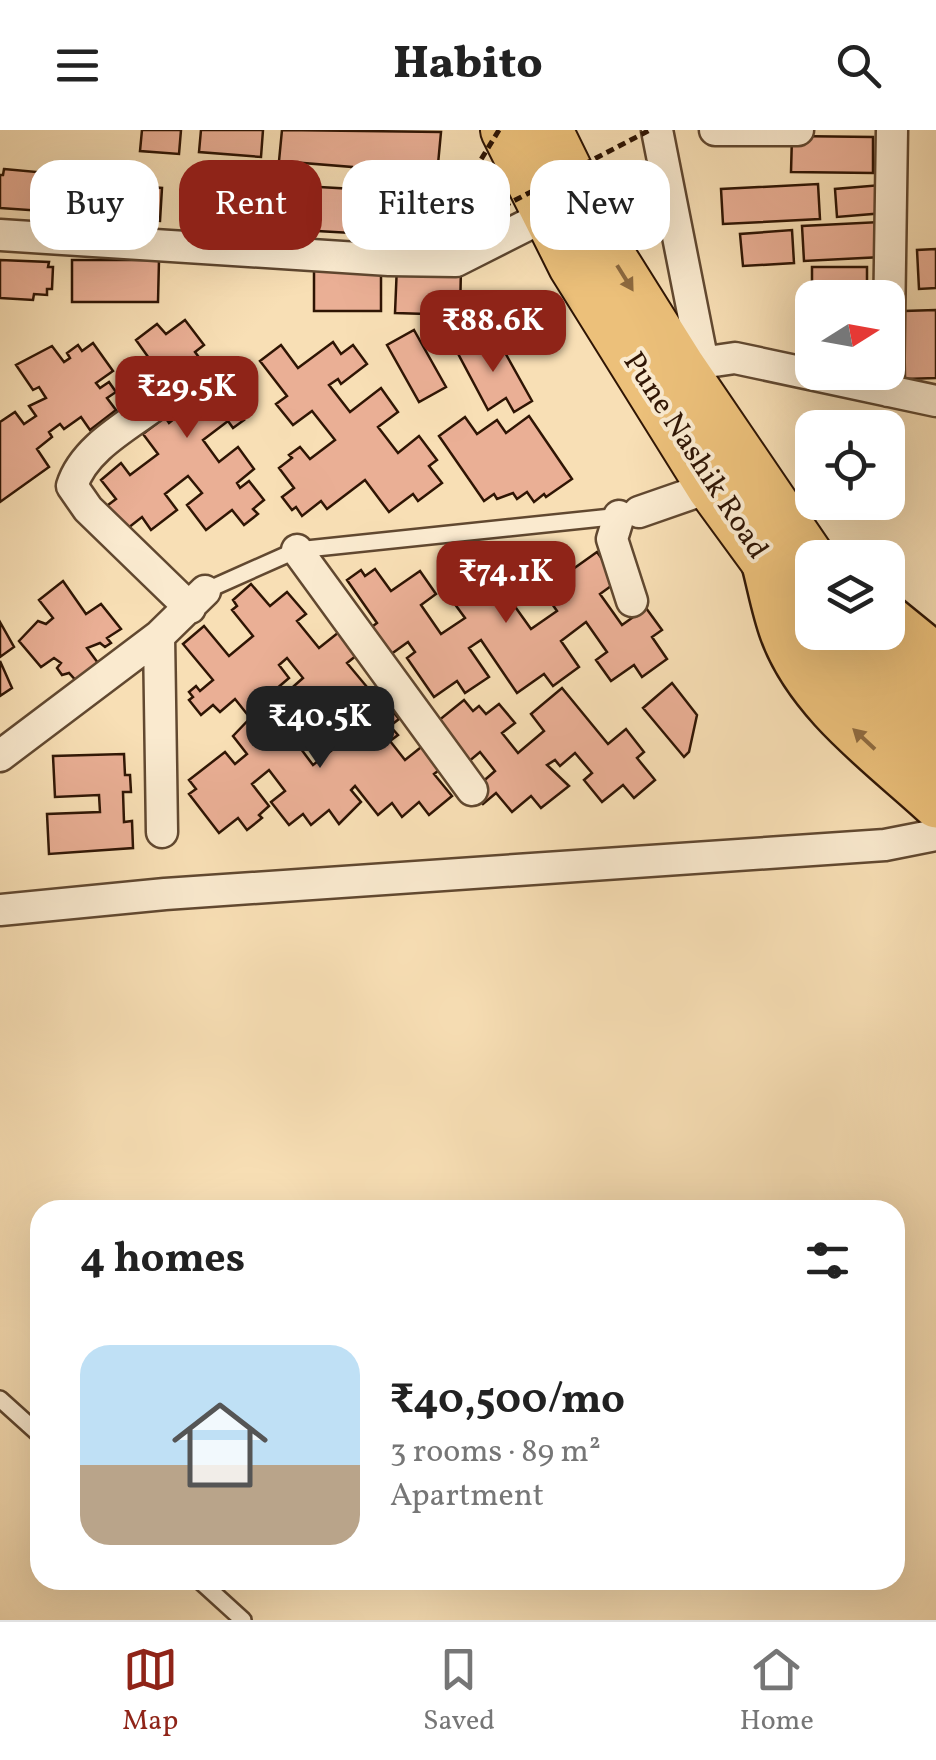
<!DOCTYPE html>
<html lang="en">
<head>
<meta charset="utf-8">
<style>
  body { margin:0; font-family:Vollkorn,serif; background:#f2f2f2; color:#222; height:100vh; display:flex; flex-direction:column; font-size:38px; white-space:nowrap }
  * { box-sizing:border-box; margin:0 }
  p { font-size:32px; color:#767676 }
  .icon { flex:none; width:55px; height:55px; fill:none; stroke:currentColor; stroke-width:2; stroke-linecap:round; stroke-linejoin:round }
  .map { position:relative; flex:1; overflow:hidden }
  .details { position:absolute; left:30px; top:1070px; width:875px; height:390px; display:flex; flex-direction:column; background:#fff; border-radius:30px; box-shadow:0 10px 40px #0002 }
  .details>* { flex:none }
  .hud { position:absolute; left:30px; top:30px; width:878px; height:90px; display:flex; gap:20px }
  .needle { width:65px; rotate:79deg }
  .buttons { position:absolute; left:795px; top:150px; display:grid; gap:20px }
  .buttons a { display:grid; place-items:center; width:110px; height:110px; border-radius:20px; background:#fff; box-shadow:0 10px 40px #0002; font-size:50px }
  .price { position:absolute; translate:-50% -85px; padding:0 22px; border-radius:20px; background:#8f2418; color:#fff; font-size:32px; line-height:65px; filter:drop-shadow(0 2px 5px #0008) }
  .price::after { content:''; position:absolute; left:50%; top:60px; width:30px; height:22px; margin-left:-15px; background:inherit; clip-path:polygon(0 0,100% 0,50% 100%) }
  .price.active { background:#222; color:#fff }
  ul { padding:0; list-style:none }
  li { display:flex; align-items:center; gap:30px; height:250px; padding:0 50px }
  li span { display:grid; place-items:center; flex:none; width:280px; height:200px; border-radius:30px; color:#555 }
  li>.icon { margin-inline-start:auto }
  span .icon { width:120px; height:120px; fill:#fffc; stroke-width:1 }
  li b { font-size:42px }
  h2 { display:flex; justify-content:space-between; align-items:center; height:120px; padding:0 50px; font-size:42px }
  .chip { padding:0 35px; border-radius:30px; background:#fff; box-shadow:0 10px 40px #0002; font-size:35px; line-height:90px }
  .chip.active { background:#8f2418; color:#fff }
  header { display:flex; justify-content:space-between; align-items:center; height:130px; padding:0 50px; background:#fff; font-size:45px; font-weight:800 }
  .tab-bar { display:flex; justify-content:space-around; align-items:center; height:140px; border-top:2px solid #e0e0e0; background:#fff; font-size:28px; color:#767676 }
  .tab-bar a { display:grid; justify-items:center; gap:5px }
  .tab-bar .active { color:#8f2418 }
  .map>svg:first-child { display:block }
</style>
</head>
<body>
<header><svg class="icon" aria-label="menu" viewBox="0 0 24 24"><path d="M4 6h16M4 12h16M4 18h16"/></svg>Habito<svg class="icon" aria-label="search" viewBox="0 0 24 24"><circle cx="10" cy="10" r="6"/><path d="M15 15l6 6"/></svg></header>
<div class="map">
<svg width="936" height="1490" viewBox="0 0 936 1490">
  <rect width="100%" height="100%" fill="#f8dfb5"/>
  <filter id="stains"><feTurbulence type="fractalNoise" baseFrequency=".002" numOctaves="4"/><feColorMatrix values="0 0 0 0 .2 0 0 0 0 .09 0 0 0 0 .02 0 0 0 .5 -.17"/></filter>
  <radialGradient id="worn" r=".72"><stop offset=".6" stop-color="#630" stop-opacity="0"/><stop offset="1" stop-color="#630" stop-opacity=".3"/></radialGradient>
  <path fill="#eaaf95" stroke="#2f1504" stroke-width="2.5" d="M142 0H181L179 24 140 21Z
    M201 0H263L261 27 199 22Z
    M282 0 441 2 437 45 381 40V47L352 45V37L279 31Z
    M792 6 873 7V43L791 42Z
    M4 39 48 43 47 49 60 50 57 82 0 78V45H3Z
    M106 48 150 52V57L162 58 160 91 90 86 91 81 86 80 88 58 92 59 93 53 106 54Z
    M818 54 820 89 723 94 721 59Z
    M881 55 884 83 837 87 835 59Z
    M302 56 371 60 369 104 300 100Z
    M880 92 882 127 804 131 802 96Z
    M792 100 794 133 743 136 740 104Z
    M936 119V158L919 159 917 120Z
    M0 130 49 132 48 137H53L52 159H47V165L34 164 33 170 0 168Z
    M72 130H159L158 172H72Z
    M397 135 461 137 460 185 395 183Z
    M314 136H381V181H314Z
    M812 137H867V165L812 166Z
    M936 180V248L905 249 904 181Z
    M185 190 204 215 195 222 212 245 231 230 241 243 245 240 253 251 242 259 255 276 241 286 244 290 233 298 228 291 203 310 219 332 238 317 254 339 237 353 240 358 249 351 264 370 253 379 258 384 244 395 232 380 206 400 187 375 202 363 188 346 165 364 177 380 151 400 142 387 123 402 104 378 116 369 101 350 121 333 130 345 158 324 143 304 165 287 169 293 189 277 191 280 199 274 176 243 158 257 149 245 143 249 138 241 151 231 136 210 157 194 166 204Z
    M414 200 446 257 419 272 387 215Z
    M464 210 503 219 532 271 514 282 506 268 488 280 455 218Z
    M333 212 341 224 353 215 367 234 341 254 338 249 329 255 350 282 381 258 398 282 378 297 398 323 419 306 437 330 429 336 442 353 418 371 413 364 389 382 365 350 327 379 321 371 302 386 296 377 292 380 282 367 294 358 279 338 292 328 289 325 300 317 310 329 335 310 312 281 293 295 276 274 287 266 260 231 281 215 298 238Z
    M93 213 113 241 96 253 100 258 109 252 116 262 107 268 116 280 90 300 81 287 64 299 60 294 49 302 52 307 37 319 49 337 0 372V292L15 282 24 294 36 286 29 276 46 268 39 257 33 260 16 235 52 216 64 232 70 228 67 223 78 215 82 221Z
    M529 286 572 349 546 367 544 364 534 372 527 362 517 369 513 363 497 369 494 364 484 371 439 306 465 287 477 304 497 290 506 303Z
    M597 422 618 451 600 464 622 495 646 478 662 500 652 507 667 529 642 547 634 535 611 551 596 530 607 522 586 492 561 511 579 537 553 556 544 544 517 563 481 510 469 518 489 547 465 563 457 551 434 567 407 528 415 522 408 512 387 527 365 502 377 493 347 450 361 440 365 446 375 439 391 461 420 441 436 464 421 475 441 504 465 488 446 462 450 459 440 444 463 428 483 456 506 439 523 462 511 471 531 499 557 481 536 451 559 434 566 444Z
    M63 451 86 484 101 474 121 499 107 508 111 513 105 517 100 513 87 518 101 537 80 555 69 543 62 545 57 538 61 533 54 528 41 537 19 511 38 491 46 494 53 488 39 470Z
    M251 454 270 476 287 462 306 484 297 491 319 518 339 502 357 525 347 533 367 557 342 578 329 562 311 577 294 556 303 548 287 528 279 535 289 548 247 584 235 569 220 582 213 575 201 585 189 570 193 567 189 562 196 556 200 561 213 550 183 514 204 496 229 526 253 506 232 480 237 476 233 470Z
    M0 492 14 517 0 527Z
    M0 531 12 558 0 566Z
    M672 553 697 585 689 622 684 627 643 578Z
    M562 558 608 614 626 599 644 622 637 628 655 650 634 668 623 655 602 672 584 650 592 643 575 623 560 636 555 630 547 635 569 656 541 678 531 666 512 682 496 663 483 674 472 661 495 641 480 622 461 638 438 591 464 570 473 581 479 576 486 584 499 574 515 593 502 603 518 623 544 601 531 584Z
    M391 566 400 578 394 583 399 589 390 596 398 605 390 611 405 630 425 614 443 637 434 644 452 666 429 685 419 672 402 687 392 673 378 685 355 656 351 660 361 672 339 694 329 680 311 695 303 684 289 695 271 672 285 661 269 640 252 654 269 676 259 685 262 688 247 700 238 688 219 703 189 664 196 659 189 650 225 622 235 634 247 624 233 606 256 582 267 595 285 581 294 593 298 589 311 605 298 615 313 635 341 613 328 597 339 588 336 584 357 567 367 581 376 573 381 580 383 577 381 574Z
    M124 624 125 645H130L131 662H123L124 692 132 691 133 718 49 724 47 684 100 682 99 665 55 667 53 626Z"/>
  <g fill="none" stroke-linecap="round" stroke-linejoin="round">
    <g stroke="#614830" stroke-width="20">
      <path id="service" d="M205 461 297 420 621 386
        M0 1269 40 1305
        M199 1450 243 1490"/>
    </g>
    <g stroke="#614830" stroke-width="35">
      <path id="minor" d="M657 0 703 233
        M715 0H798
        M0 105 389 130 456 131 547 85
        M680 236 735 228 936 271
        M888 261 892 0
        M162 270C131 294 84 317 72 356L88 379 190 478
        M639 382 711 357
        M619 386 612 409 632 471
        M297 420 472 660
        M0 626 159 506
        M162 702 159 506 205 461
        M0 780 165 764 885 715 936 705"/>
    </g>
    <g stroke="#2f1504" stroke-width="50">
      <path id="primary" d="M765 434C771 457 775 480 783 502 809 574 882 625 936 675
        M888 488 936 527"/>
    </g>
    <g stroke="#2f1504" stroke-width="52">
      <path id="trunk" d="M505 0 573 136 711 357 812 495
        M548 0 606 118 680 236 812 430
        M818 502 862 560 936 630
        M864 502 890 534 936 577"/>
    </g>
    <use href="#service" stroke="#faeacf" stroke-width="15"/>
    <use href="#minor" stroke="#faeacf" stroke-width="30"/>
    <use href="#primary" stroke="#ecc07a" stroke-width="45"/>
    <use href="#trunk" stroke="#ecc07a" stroke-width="48"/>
    <path stroke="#2f1504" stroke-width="5" stroke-dasharray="8 5" stroke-linecap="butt" d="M499 0 463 59 479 89 650 0"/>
  </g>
  <defs><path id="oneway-solid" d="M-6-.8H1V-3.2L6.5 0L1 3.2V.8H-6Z" transform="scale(2.5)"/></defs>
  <g fill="#8e6a3f">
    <use href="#oneway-solid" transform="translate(625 148) rotate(58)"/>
    <use href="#oneway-solid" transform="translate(864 609) rotate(-137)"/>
  </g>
  <g text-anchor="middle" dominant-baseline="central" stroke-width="8" stroke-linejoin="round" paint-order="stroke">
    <g font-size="30" fill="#2f1504" stroke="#faeacf">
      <text transform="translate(695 326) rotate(57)">Pune Nashik Road</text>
    </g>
  </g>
  <rect width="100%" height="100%" filter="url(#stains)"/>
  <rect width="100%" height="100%" fill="url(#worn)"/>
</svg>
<div class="buttons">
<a><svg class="needle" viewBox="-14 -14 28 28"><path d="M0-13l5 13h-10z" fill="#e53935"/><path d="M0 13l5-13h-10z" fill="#767676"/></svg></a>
<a><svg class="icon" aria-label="locate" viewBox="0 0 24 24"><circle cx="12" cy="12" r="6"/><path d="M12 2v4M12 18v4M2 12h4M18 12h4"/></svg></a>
<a><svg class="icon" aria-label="layers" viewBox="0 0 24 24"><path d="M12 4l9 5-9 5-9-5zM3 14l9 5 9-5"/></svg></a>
</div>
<b class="price" style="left:493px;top:245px">₹88.6K</b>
<b class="price" style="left:187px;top:311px">₹29.5K</b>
<b class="price" style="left:506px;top:496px">₹74.1K</b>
<b class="price active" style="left:320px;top:641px">₹40.5K</b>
<div class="hud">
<a class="chip">Buy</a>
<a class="chip active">Rent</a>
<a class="chip">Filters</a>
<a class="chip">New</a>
</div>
<section class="details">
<h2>4 homes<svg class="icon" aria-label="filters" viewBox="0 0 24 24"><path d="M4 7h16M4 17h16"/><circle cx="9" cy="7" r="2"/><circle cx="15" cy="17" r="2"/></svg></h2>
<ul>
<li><span style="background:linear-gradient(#bfe0f5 60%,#b9a48a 0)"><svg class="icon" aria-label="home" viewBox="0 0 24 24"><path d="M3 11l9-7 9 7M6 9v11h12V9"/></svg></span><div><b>₹40,500/mo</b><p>3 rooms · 89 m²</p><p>Apartment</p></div></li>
</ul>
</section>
</div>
<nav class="tab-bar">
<a class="active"><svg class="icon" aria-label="map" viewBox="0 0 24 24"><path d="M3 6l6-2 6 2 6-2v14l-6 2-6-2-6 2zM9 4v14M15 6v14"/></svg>Map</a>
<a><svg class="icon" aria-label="saved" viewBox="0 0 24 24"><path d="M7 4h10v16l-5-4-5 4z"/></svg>Saved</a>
<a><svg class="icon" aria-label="home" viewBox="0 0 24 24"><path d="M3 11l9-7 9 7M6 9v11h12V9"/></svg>Home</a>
</nav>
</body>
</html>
